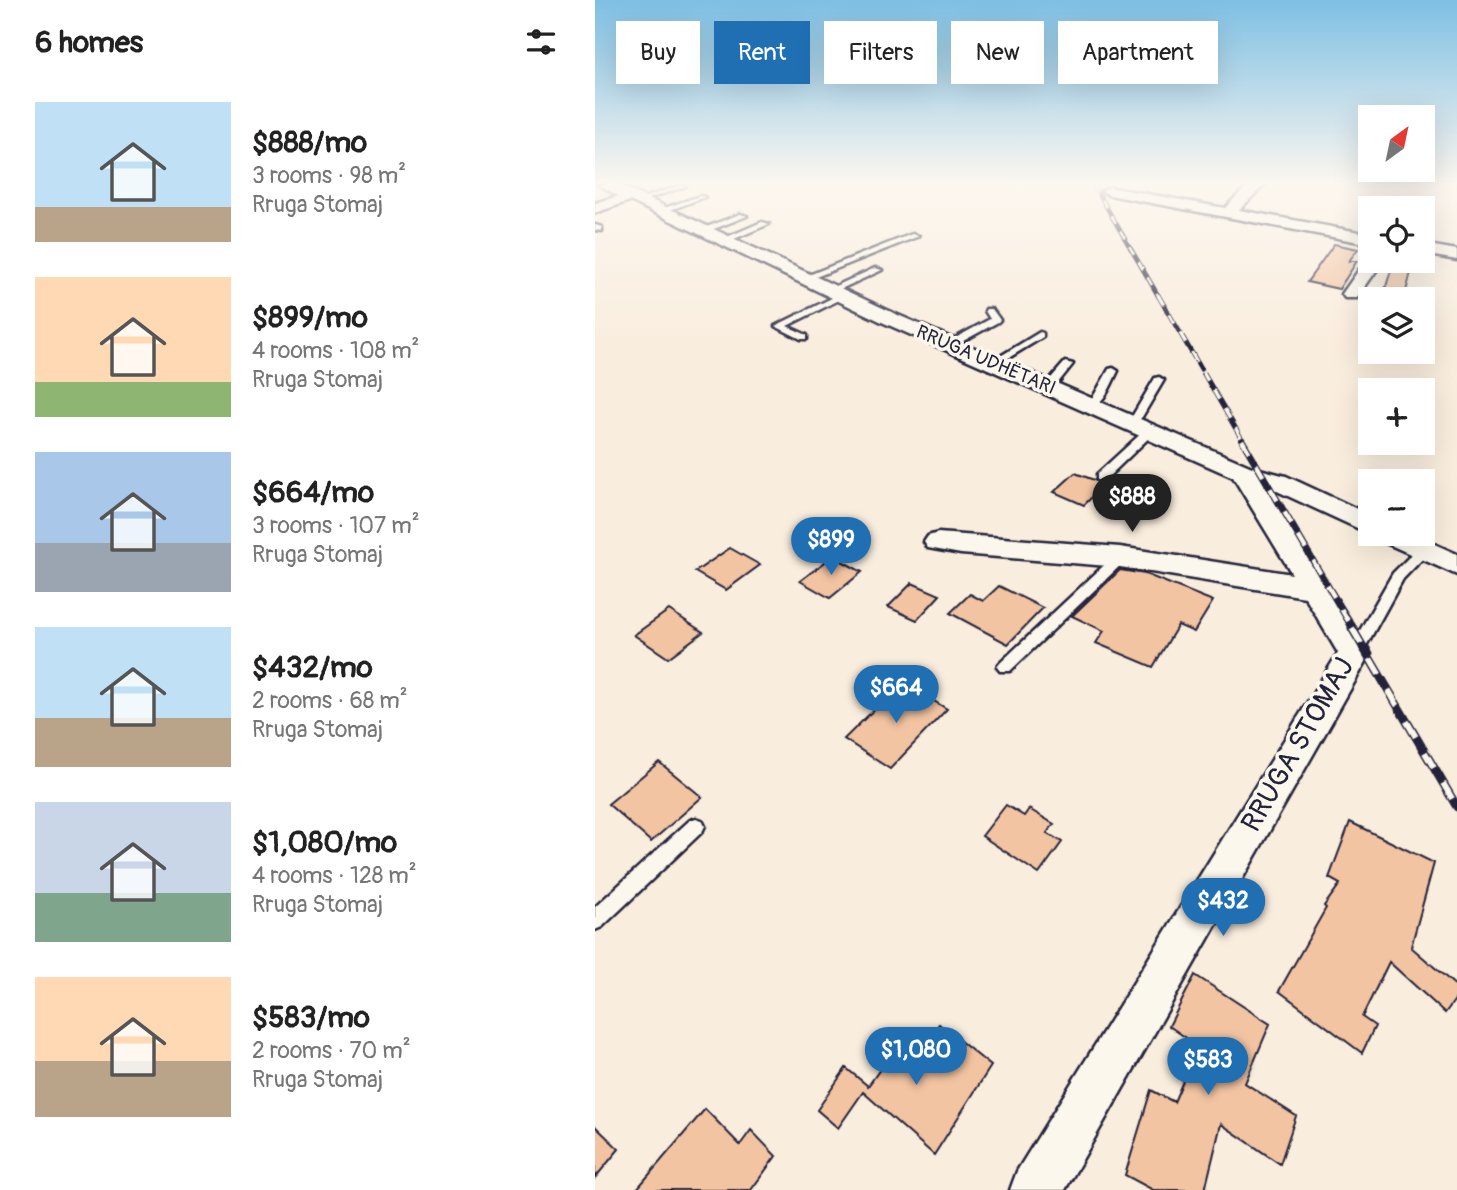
<!DOCTYPE html>
<html lang="en">
<head>
<meta charset="utf-8">
<style>
  body { margin:0; font-family:Pangolin,sans-serif; background:#f2f2f2; color:#222; height:100vh; display:flex; flex-direction:column; font-size:26px; white-space:nowrap }
  * { box-sizing:border-box; margin:0 }
  p { font-size:23px; color:#767676 }
  .icon { flex:none; width:38px; height:38px; fill:none; stroke:currentColor; stroke-width:2; stroke-linecap:round; stroke-linejoin:round }
  .map { position:relative; flex:1; overflow:hidden }
  .details { display:flex; flex-direction:column; background:#fff; width:595px }
  .details>* { flex:none }
  .guide { position:absolute; left:21px; top:21px; width:665px; height:63px; display:flex; gap:14px }
  .needle { width:46px; rotate:33deg }
  .controls { position:absolute; left:763px; top:105px; display:grid; gap:14px }
  .controls a { display:grid; place-items:center; width:77px; height:77px; border-radius:0px; background:#fff; box-shadow:0 7px 28px #0002; font-size:35px }
  .price { position:absolute; translate:-50% -60px; padding:0 16px; border-radius:24px; background:#1f6fb2; color:#fff; font-size:23px; line-height:46px; filter:drop-shadow(0 2px 4px #0008) }
  .price::after { content:''; position:absolute; left:50%; top:42px; width:21px; height:16px; margin-left:-10px; background:inherit; clip-path:polygon(0 0,100% 0,50% 100%) }
  .price.active { background:#222; color:#fff }
  ul { padding:0; list-style:none }
  li { display:flex; align-items:center; gap:21px; height:175px; padding:0 35px }
  li span { display:grid; place-items:center; flex:none; width:196px; height:140px; border-radius:0px; color:#555 }
  li>.icon { margin-inline-start:auto }
  span .icon { width:84px; height:84px; fill:#fffc; stroke-width:1 }
  li b { font-size:30px }
  h2 { display:flex; justify-content:space-between; align-items:center; height:84px; padding:0 35px; font-size:30px }
  .chip { padding:0 24px; border-radius:0px; background:#fff; box-shadow:0 7px 28px #0002; font-size:24px; line-height:63px }
  .chip.active { background:#1f6fb2; color:#fff }
  main { display:flex; flex:1; min-height:0 }
  .map>svg:first-child { display:block }
</style>
</head>
<body>
<main>
<section class="details">
<h2>6 homes<svg class="icon" aria-label="filters" viewBox="0 0 24 24"><path d="M4 7h16M4 17h16"/><circle cx="9" cy="7" r="2"/><circle cx="15" cy="17" r="2"/></svg></h2>
<ul>
<li><span style="background:linear-gradient(#bfe0f5 75%,#b9a48a 0)"><svg class="icon" aria-label="home" viewBox="0 0 24 24"><path d="M3 11l9-7 9 7M6 9v11h12V9"/></svg></span><div><b>$888/mo</b><p>3 rooms · 98 m²</p><p>Rruga Stomaj</p></div></li>
<li><span style="background:linear-gradient(#ffd9b3 75%,#8fb573 0)"><svg class="icon" aria-label="home" viewBox="0 0 24 24"><path d="M3 11l9-7 9 7M6 9v11h12V9"/></svg></span><div><b>$899/mo</b><p>4 rooms · 108 m²</p><p>Rruga Stomaj</p></div></li>
<li><span style="background:linear-gradient(#a9c7e8 65%,#9aa5b1 0)"><svg class="icon" aria-label="home" viewBox="0 0 24 24"><path d="M3 11l9-7 9 7M6 9v11h12V9"/></svg></span><div><b>$664/mo</b><p>3 rooms · 107 m²</p><p>Rruga Stomaj</p></div></li>
<li><span style="background:linear-gradient(#bfe0f5 65%,#b9a48a 0)"><svg class="icon" aria-label="home" viewBox="0 0 24 24"><path d="M3 11l9-7 9 7M6 9v11h12V9"/></svg></span><div><b>$432/mo</b><p>2 rooms · 68 m²</p><p>Rruga Stomaj</p></div></li>
<li><span style="background:linear-gradient(#c9d6e8 65%,#7fa58c 0)"><svg class="icon" aria-label="home" viewBox="0 0 24 24"><path d="M3 11l9-7 9 7M6 9v11h12V9"/></svg></span><div><b>$1,080/mo</b><p>4 rooms · 128 m²</p><p>Rruga Stomaj</p></div></li>
<li><span style="background:linear-gradient(#ffd9b3 60%,#b9a48a 0)"><svg class="icon" aria-label="home" viewBox="0 0 24 24"><path d="M3 11l9-7 9 7M6 9v11h12V9"/></svg></span><div><b>$583/mo</b><p>2 rooms · 70 m²</p><p>Rruga Stomaj</p></div></li>
</ul>
</section>
<div class="map">
<svg width="862" height="1190" viewBox="0 0 862 1190">
  <rect width="100%" height="100%" fill="#f9eddd"/>
  <filter id="ink" filterUnits="userSpaceOnUse"><feTurbulence type="fractalNoise" baseFrequency=".0143" numOctaves="2"/><feDisplacementMap in="SourceGraphic" scale="14" xChannelSelector="R" yChannelSelector="G"/><feConvolveMatrix kernelMatrix="1 2 1 2 8 2 1 2 1" color-interpolation-filters="sRGB"/></filter>
  <g filter="url(#ink)">
    <path fill="#f3c4a2" stroke="#22223b" stroke-width="2" d="M739 244 763 249 754 261H762L744 289 712 282Z
      M799 261H819L809 299H787Z
      M480 473 510 484 489 505 459 492Z
      M135 548 165 565 131 590 100 572Z
      M238 556 267 572 235 598 205 581Z
      M525 570 550 574 618 601 599 632 583 625 558 667 501 643 509 631 477 616Z
      M317 583 345 595 322 620 293 607Z
      M404 586 448 608 413 644 355 613 375 594 388 601Z
      M74 610 108 632 73 658 39 635Z
      M307 682 352 709 295 769 249 739Z
      M64 762 107 797 56 842 13 804Z
      M411 805 429 816 434 809 459 824 452 833 467 842 444 874 387 836Z
      M755 822 839 863 816 947 862 987V997L850 1013 794 962 767 1017 780 1026 767 1053 684 991 731 908 729 906 745 884 734 878Z
      M600 975 675 1024 650 1083 701 1116 685 1164 626 1124 610 1190H558L530 1175 556 1090 579 1102 603 1046 574 1026Z
      M344 1024 396 1066 339 1155 268 1092 243 1128 222 1110 251 1068 273 1086 308 1037 325 1050Z
      M110 1109 145 1145 156 1130 181 1156 156 1190H41Z
      M0 1126 24 1149 0 1178Z"/>
    <g fill="none" stroke-linecap="round" stroke-linejoin="round">
      <g stroke="#22223b" stroke-width="5">
        <path id="service" d="M86 185 91 186 47 201 42 200Z
          M105 196 110 197 70 212 63 210Z
          M145 214 152 216 111 232 104 230Z
          M167 222 174 224 132 242 125 240Z
          M0 225 7 227V231L0 230Z
          M317 234 324 236 213 280 206 278Z
          M280 268 287 270 239 292 232 290Z
          M245 294 252 296 192 326 212 335V339H206L180 326Z
          M391 309H397L405 320 403 322 359 346H353V342L395 319 390 311Z
          M445 332 448 333V337L402 365 394 363Z
          M470 362 478 364 458 389H450V385Z
          M518 368 523 371C516 384 509 408 491 407L490 405 497 399 514 369Z
          M564 377 569 380 547 417 539 425H531L530 423 538 415 560 378Z
          M555 428 559 429V433L510 480H502V474L551 429Z
          M829 546 836 550 808 579 765 657H755L752 653 798 573 824 547Z
          M526 553 533 557 531 560 415 671H405L402 667 405 663 521 554Z
          M101 818 107 820 110 826 107 832 7 927 0 930V907L95 820Z"/>
      </g>
      <g stroke="#22223b" stroke-width="5">
        <path id="minor" d="M3 184H22L303 315 657 467 691 476 775 515V534L669 485 776 653 470 1190H415L422 1171 743 653 710 597 525 567 366 554 333 548 329 542 333 536 343 533 525 547 697 574 638 477 289 323 35 201 0 213V203L23 196Z
          M654 184H670L644 210 775 234V244L514 195 507 191 514 187 630 208Z
          M828 244 862 250V260L828 254Z
          M773 257H775V261H788L762 298H750L747 294Z
          M780 534H817L862 554V575L784 540Z"/>
      </g>
      <use href="#service" fill="#fbf7ec" fill-rule="evenodd"/>
      <use href="#minor" fill="#fbf7ec" fill-rule="evenodd"/>
      <g stroke="#22223b" stroke-width="4.5">
        <path id="rail-far3" d="M498 184 564 297"/>
      </g>
      <g stroke="#22223b" stroke-width="5">
        <path id="rail-far2" d="M563 295 648 441"/>
      </g>
      <g stroke="#22223b" stroke-width="7">
        <path id="rail-far1" d="M647 440 758 629"/>
      </g>
      <g stroke="#22223b" stroke-width="9">
        <path id="rail" d="M757 628 862 807"/>
      </g>
      <use href="#rail-far3" stroke="#fbf7ec" stroke-width="2.5" stroke-dasharray="9" stroke-linecap="butt"/>
      <use href="#rail-far2" stroke="#fbf7ec" stroke-width="3.5" stroke-dasharray="11" stroke-linecap="butt"/>
      <use href="#rail-far1" stroke="#fbf7ec" stroke-width="4.5" stroke-dasharray="14" stroke-linecap="butt"/>
      <use href="#rail" stroke="#fbf7ec" stroke-width="6" stroke-dasharray="18" stroke-linecap="butt"/>
    </g>
  </g>
  <linearGradient id="sky" x2="0" y2="1"><stop stop-color="#7ebfe3"/><stop offset="0.52" stop-color="#fcf7f0"/><stop offset="1" stop-color="#fcf7f0" stop-opacity="0"/></linearGradient>
  <rect width="862" height="351" fill="url(#sky)"/>
  <g text-anchor="middle" dominant-baseline="central" stroke-width="7" stroke-linejoin="round" paint-order="stroke">
    <g font-size="19" fill="#22223b" stroke="#fbf7ec">
      <text transform="translate(391 360) rotate(23)">RRUGA UDHËTARI</text>
    </g>
    <g font-size="28" fill="#22223b" stroke="#fbf7ec">
      <text transform="translate(703 745) rotate(-60)">RRUGA STOMAJ</text>
    </g>
  </g>
</svg>
<div class="controls">
<a><svg class="needle" viewBox="-14 -14 28 28"><path d="M0-13l5 13h-10z" fill="#e53935"/><path d="M0 13l5-13h-10z" fill="#767676"/></svg></a>
<a><svg class="icon" aria-label="locate" viewBox="0 0 24 24"><circle cx="12" cy="12" r="6"/><path d="M12 2v4M12 18v4M2 12h4M18 12h4"/></svg></a>
<a><svg class="icon" aria-label="layers" viewBox="0 0 24 24"><path d="M12 4l9 5-9 5-9-5zM3 14l9 5 9-5"/></svg></a>
<a>+</a>
<a>−</a>
</div>
<b class="price active" style="left:537px;top:534px">$888</b>
<b class="price" style="left:236px;top:577px">$899</b>
<b class="price" style="left:301px;top:725px">$664</b>
<b class="price" style="left:628px;top:938px">$432</b>
<b class="price" style="left:321px;top:1087px">$1,080</b>
<b class="price" style="left:613px;top:1097px">$583</b>
<div class="guide">
<a class="chip">Buy</a>
<a class="chip active">Rent</a>
<a class="chip">Filters</a>
<a class="chip">New</a>
<a class="chip">Apartment</a>
</div>
</div>
</main>
</body>
</html>
